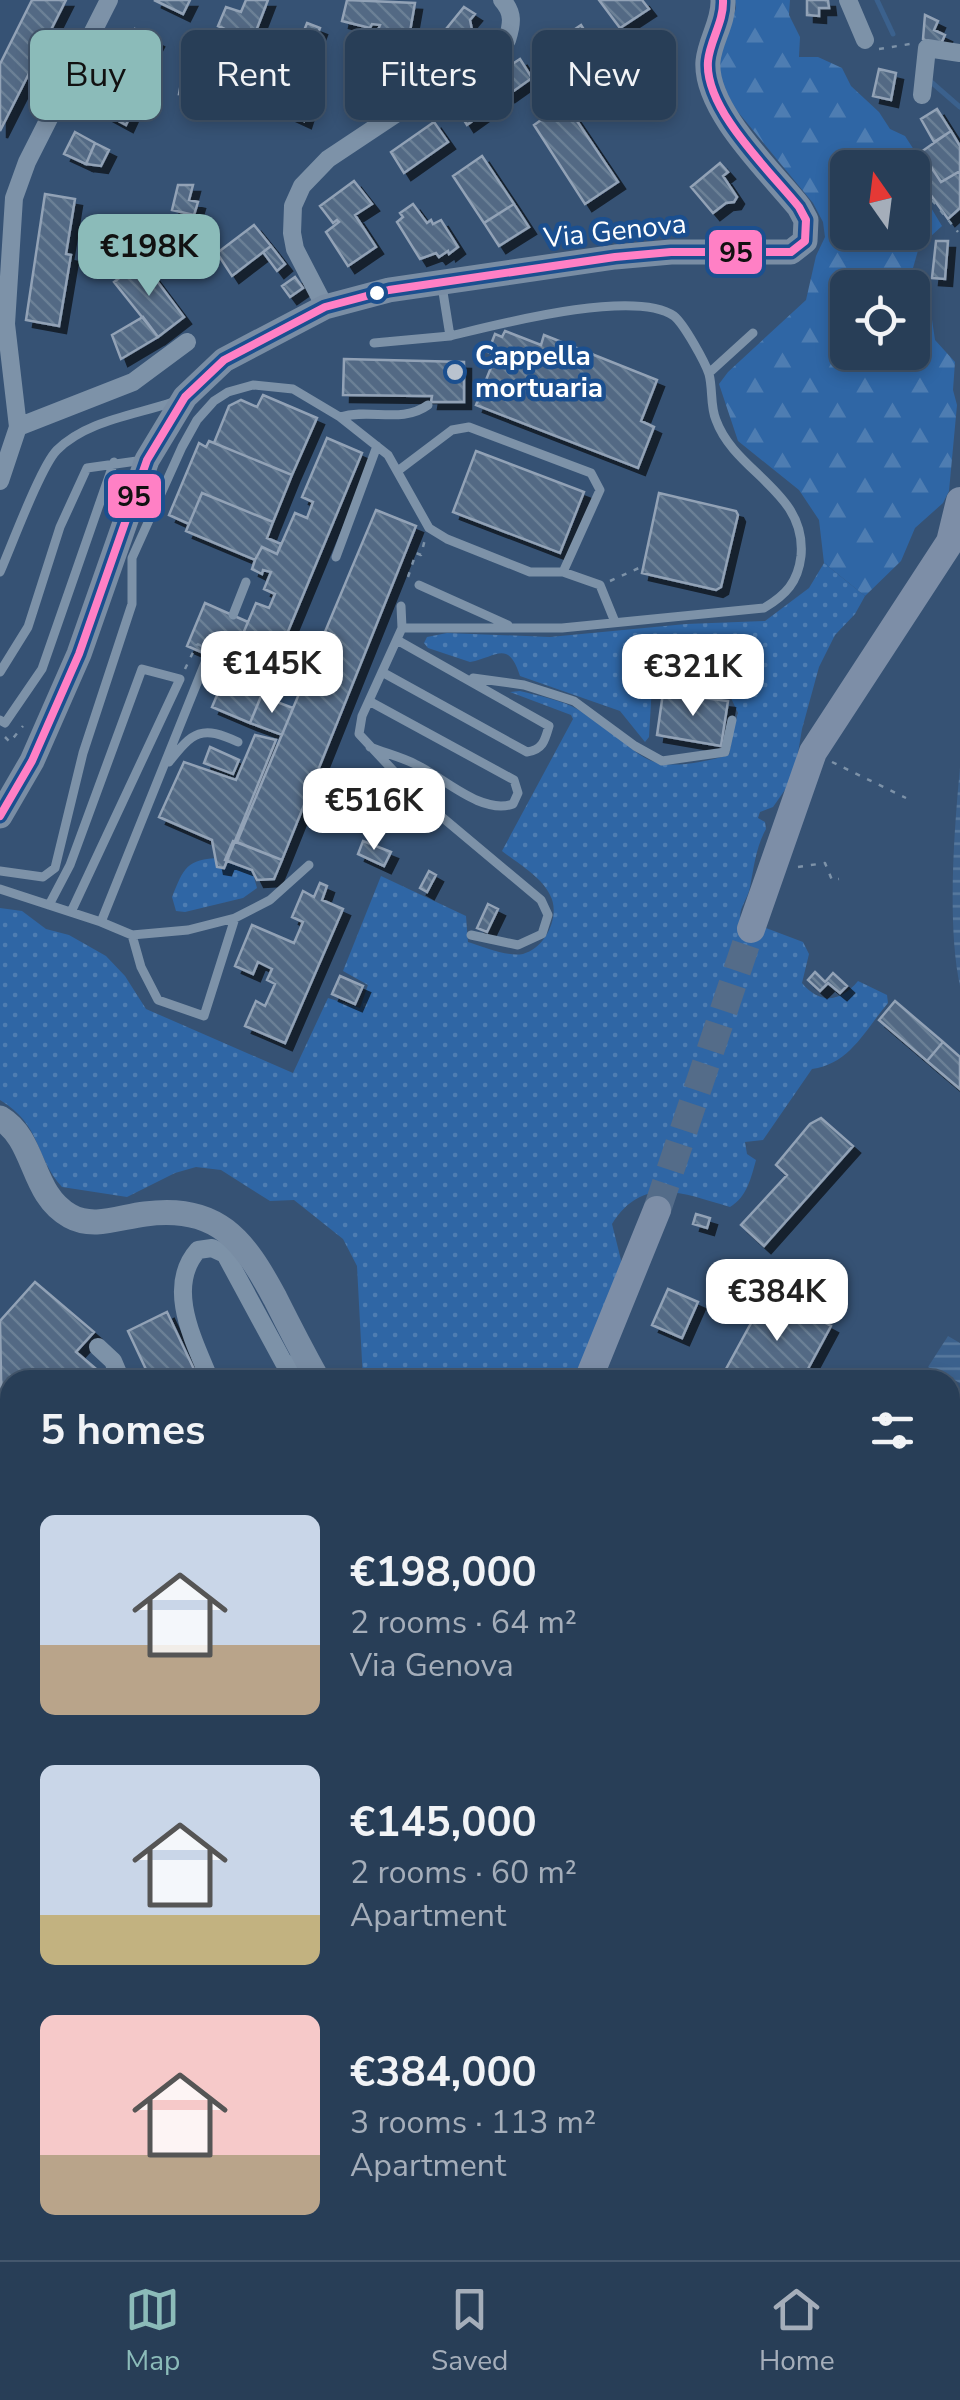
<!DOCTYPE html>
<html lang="en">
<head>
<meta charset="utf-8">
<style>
  body { margin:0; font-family:"Nunito Sans",sans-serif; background:#344961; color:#f1f3f6; height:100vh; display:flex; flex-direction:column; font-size:38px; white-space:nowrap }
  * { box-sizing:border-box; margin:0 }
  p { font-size:32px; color:#a5aeba }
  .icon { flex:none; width:55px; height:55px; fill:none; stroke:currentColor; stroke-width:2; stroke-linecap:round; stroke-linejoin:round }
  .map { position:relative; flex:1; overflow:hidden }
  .drawer { position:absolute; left:0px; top:1370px; width:960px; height:890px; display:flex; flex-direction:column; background:#283e57; border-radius:30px 30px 0 0; box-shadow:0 5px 15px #0003,0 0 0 2px #44576d }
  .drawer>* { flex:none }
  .top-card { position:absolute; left:30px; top:30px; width:900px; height:90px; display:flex; gap:20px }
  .needle { width:65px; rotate:346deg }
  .tools { position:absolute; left:830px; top:150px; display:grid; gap:20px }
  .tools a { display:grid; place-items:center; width:100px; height:100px; border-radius:15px; background:#283e57; box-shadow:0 5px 15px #0003,0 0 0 2px #44576d; font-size:50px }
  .price { position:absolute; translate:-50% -85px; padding:0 22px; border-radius:20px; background:#fff; color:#222; font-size:32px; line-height:65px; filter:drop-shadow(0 2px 5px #0008) }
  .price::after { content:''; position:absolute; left:50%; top:60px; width:30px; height:22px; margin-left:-15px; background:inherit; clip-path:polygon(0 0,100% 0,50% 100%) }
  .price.on { background:#8bbbb9; color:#111 }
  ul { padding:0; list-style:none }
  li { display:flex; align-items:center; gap:30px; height:250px; padding:0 40px }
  li span { display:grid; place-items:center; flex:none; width:280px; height:200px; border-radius:15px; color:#555 }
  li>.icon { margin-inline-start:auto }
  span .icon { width:120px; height:120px; fill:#fffc; stroke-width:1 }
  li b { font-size:42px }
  h2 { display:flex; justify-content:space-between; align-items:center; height:120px; padding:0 40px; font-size:42px }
  .tag { padding:0 35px; border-radius:15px; background:#283e57; box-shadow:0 5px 15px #0003,0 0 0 2px #44576d; font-size:35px; line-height:90px }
  .tag.on { background:#8bbbb9; color:#111 }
  .menu { display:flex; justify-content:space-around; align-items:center; height:140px; border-top:2px solid #44576d; background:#283e57; font-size:28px; color:#a5aeba }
  .menu a { display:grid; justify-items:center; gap:5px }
  .menu .on { color:#8bbbb9 }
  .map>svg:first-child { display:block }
</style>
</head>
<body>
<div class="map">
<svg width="960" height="2260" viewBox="0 0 960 2260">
  <defs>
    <pattern id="green-dots" width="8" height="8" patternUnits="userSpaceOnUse" patternTransform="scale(2.5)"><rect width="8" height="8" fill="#2f66a5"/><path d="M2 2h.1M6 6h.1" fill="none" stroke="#4e7db2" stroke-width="1.8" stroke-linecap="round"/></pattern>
    <pattern id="forest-firs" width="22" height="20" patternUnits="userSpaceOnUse" patternTransform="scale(2.5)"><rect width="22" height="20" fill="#2f66a5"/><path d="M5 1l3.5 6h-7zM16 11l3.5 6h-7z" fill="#4e7db2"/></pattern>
    <pattern id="water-rules" width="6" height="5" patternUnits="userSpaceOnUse" patternTransform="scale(2.5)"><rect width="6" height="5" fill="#3b618d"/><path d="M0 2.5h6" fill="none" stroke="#58799e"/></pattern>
    <pattern id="building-back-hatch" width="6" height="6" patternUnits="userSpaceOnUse" patternTransform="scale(2.5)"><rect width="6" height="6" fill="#526984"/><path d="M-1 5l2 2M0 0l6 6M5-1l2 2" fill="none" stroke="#6c8096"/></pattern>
    <filter id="shadow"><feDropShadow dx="7" dy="7" stdDeviation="0" flood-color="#0009"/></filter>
  </defs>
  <rect width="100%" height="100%" fill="#365274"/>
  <path fill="url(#green-dots)" d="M824 563 865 596 855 614 835 635 819 667 802 729 794 777 773 807 760 812 758 818 765 822 766 829C756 847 754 867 750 887 748 899 740 905 740 918L803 942 809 954 802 983C820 1005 841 1002 858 981L887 995 888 1003C865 1030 850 1064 812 1069L763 1140 745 1142 747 1154 756 1160C751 1178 747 1197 730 1207 683 1194 644 1174 612 1224L622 1264 578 1380H363L357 1266 343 1239 294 1200 270 1201 221 1170 196 1167 175 1173 127 1197 62 1187C34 1156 42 1125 0 1100V908L22 911 46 929 69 935 106 956 125 976 146 1009 293 1073 328 998 360 1008 368 985 343 971 381 876 466 916 468 942C484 947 507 957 523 954 546 948 561 915 550 895 542 877 517 863 502 851L573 719 571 715 510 692 520 691C539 696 562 700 579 710 648 750 633 780 726 756L738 713 731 698 652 686 649 737 645 742 620 711 520 676C508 639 497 657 470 662L428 648 424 643 427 637 447 633 550 637 686 624 765 621 809 588Z
    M220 858 252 870 257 888 243 898 185 912 176 911 172 897C184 868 186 859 220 858Z"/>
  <path fill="url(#forest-firs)" fill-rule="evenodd" d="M735 0H790L789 15 800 37 799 57H818L842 68 851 86 879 112 890 129 905 136 916 153 913 178 912 168H848V232H912L913 178 942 226 919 247 913 268 932 290 931 313 935 340 955 362 953 390 957 405 949 491 943 503 915 528 901 561 865 596 824 563 819 520 799 490 738 441 719 384 728 372 806 300 816 256 825 237 823 222 813 203 728 100 717 64 736 8ZM848 288H912V352H848Z"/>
  <path fill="url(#water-rules)" d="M960 768V986C947 926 954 830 960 768Z
    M948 1336 960 1343V1383L928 1367Z
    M960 1529V2260H420L416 2257 421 2250H950V1547Z"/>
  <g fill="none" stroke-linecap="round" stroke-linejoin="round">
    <path stroke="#3b618d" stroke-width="5" d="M877 0 893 34
      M930 81 960 107"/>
  </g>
  <path fill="url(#building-back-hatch)" stroke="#92a2b6" stroke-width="2.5" filter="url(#shadow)" d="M32 0H66L0 131V64Z
    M154 0H190L183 14Z
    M246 0H268L256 31 251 29 246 39 218 26 226 7 241 12Z
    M347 0 415 3 409 37 378 30 380 25 372 24 370 28 342 21Z
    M599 0H642L649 9 620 28Z
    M807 0H828L829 8H819V16L807 15Z
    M464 7 475 14 470 20 472 30 477 35 465 51 442 34Z
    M925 15 938 21 934 30 945 35 939 48 923 39Z
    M307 23 320 28 309 57 296 51Z
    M581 25 594 46 559 70 543 51Z
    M135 29 157 40 147 59 126 48Z
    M520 59 532 78 508 95 496 75Z
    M185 61 208 65 205 87 192 86 191 95 179 94Z
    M879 69 896 73 891 100 873 96Z
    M289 74 308 81 305 90 313 93 304 121 276 108Z
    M103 77 138 99 126 125 89 105Z
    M478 86 492 107 467 125 454 104Z
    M565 103 618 182 585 204 534 125Z
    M937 109 951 131 934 142 921 119Z
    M434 122 448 142 404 173 391 152Z
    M951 131 960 146V171L941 182 921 152Z
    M75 132 95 143 86 164 64 154Z
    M95 143 109 150 101 166 86 164Z
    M482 156 514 204 484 223 453 176Z
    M720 163 728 172 723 176 737 197 734 202 726 203 713 213 691 187Z
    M931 167 941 182 960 171V208L948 219 917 176Z
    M354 181 372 204 355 215 376 247 348 266 326 232 339 222 337 220 333 223 320 206Z
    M178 185H193L189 200 198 202 194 215 172 210Z
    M45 194 75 199 66 254 71 255 59 326 26 320Z
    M413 204 427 223 431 220 433 224 441 220 458 247 449 254 448 251 439 257 436 253 420 259 397 222 403 217 400 213Z
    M514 204 529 227 499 246 484 223Z
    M254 225 271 246 232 276 217 253Z
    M936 241H948L945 279 932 278Z
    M271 246 285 264 277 271 263 252Z
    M142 261 184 317 158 337 114 282Z
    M295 277 303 288 290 297 282 286Z
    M143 317 158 337 121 359 112 335Z
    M505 331 541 345 544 335 657 380 641 421 654 427 638 468 476 405 496 355 488 352 495 334 502 337Z
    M344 359 464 362V402H431L432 396H425L343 395Z
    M263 395 317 418 292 475 214 443 229 406 241 400 257 407Z
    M327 438 362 453 250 723 212 707 256 603 269 608 275 594 264 589 271 572 263 570 262 574 252 569 255 560 262 547 277 554 295 513 307 518 313 502 302 497Z
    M209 441 292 475 273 522 202 493 189 524 169 515 199 443 206 447Z
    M476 451 584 492 560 553 453 512Z
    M202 493 273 522 267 538 281 544 277 554 262 547 255 560 186 531Z
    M659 493 736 511 738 515 721 587 716 590 642 573Z
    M376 510 416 526 282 860 237 842Z
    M205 603 248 622 230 664 187 646Z
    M663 693 728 701 721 746 657 735Z
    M261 696 293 708 282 735 250 723Z
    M255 735 276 740 224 868 217 867 212 840 159 817 184 762 236 780Z
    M210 747 239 760 233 774 204 763Z
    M377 785 381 793 349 808 344 801Z
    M233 841 282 860 274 879 257 880 252 870 225 860Z
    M363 841 391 852 384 866 358 854Z
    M429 871 436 875 427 892 420 888Z
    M320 883 327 886 322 900 343 909 285 1043 245 1026 256 1001 265 1006 275 984 267 980 272 969 258 962 253 974 235 966 252 925 294 943 303 922 292 917 303 891 314 897Z
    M488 904 498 909 487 932 477 928Z
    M815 972 825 982 833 973 847 986 840 993 828 983 820 991 808 980Z
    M340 976 363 986 355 1004 332 994Z
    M895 1001 943 1042 927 1061 879 1020Z
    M943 1042 960 1057V1089L927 1061Z
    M821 1118 853 1146 764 1246 741 1225 787 1175 776 1165 810 1124Z
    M696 1214 710 1218 707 1228 693 1224Z
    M35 1282 94 1332 76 1352 102 1374 103 1380H10V1421L2 1431 0 1321Z
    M668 1289 698 1302 682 1338 652 1325Z
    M768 1292 831 1326 802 1380H720Z
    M167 1312 199 1380H151L128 1331Z
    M0 1775 10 1782V1813L0 1809Z
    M0 1837 10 1841 0 1871Z
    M0 1912 10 1917V1949L0 1945Z
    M323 2250H347L352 2255 347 2260H334Z
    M385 2250H391L402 2260H376Z"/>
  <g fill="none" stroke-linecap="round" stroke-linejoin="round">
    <path stroke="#546c89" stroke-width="28" stroke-dasharray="28 14" stroke-linecap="butt" d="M657 1210 751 929"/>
    <path stroke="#7d92a8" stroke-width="2.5" stroke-dasharray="5 8" stroke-linecap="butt" d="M879 49 910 44
      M924 190 958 232
      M408 577 416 553 421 555 425 539
      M610 581 641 567
      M185 669 197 644
      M5 737 10 742 23 726
      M832 762 906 798
      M798 867 825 863 832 880 839 879
      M0 2156 10 2153
      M81 2250 115 2260"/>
    <path stroke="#7d92a8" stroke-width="9" d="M442 286 450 336C496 325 634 288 674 316 684 324 705 362 709 374 713 389 710 406 716 420 735 473 807 491 801 556 798 582 786 595 764 608L562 628H402L362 716 359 734 418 797 541 900 548 915 542 934 518 945 471 935
      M374 343 450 336
      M709 373 753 333
      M340 417C370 408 402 424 428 405
      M399 470 452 430 469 427 591 473 600 490 563 572
      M336 557 377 446
      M0 572C11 547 41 466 57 450 87 420 136 415 173 402
      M419 585 508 625
      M401 606 402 628
      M233 615 246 582
      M0 672 28 627 60 527 87 468 144 460
      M382 672 527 752C543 750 545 740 549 726L397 640
      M473 678 524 685 574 701 635 746 662 761 725 752 732 720
      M369 701 514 780 518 793 513 804C481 815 443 777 415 764 401 757 385 753 370 747
      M0 720 5 723 42 669 114 462
      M169 762C193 731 202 725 238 742
      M0 871 43 877 55 868 83 753 132 604V558L182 447 197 420 214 401 228 392 253 385 293 389 340 417 388 455 429 528 447 539 530 572H563L600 585 615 622
      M0 889 101 922 132 935 188 930 235 918 270 900 309 865
      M49 905 70 865 142 669 180 679 71 912
      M101 922 205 663 212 666 215 658
      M132 935 141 967 158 1000 204 1016 235 918"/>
    <path stroke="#7d92a8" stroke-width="18" d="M848 0 865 40
      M922 95 927 48 960 53
      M325 307 295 249 292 233 293 206 302 186 328 159 507 40C512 24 514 13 502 0
      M18 427 133 382 187 342
      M0 481 18 427 6 324 14 198 27 162 109 0
      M98 1347 113 1361 121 1380
      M210 1380C194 1341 165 1287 198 1250L212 1248 225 1254 284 1363 297 1366 309 1363
      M0 1570 10 1573
      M0 1734 10 1742
      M0 1892 10 1896
      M0 2071 10 2064"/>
    <path stroke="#798da4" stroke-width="25" d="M0 816 32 761 79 654 147 460 185 397 224 360 325 307 389 290 615 257 671 252H791L805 241 806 220 799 207C770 171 704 109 708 61 710 40 724 22 723 0
      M0 1118C37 1140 30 1194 70 1216 93 1229 120 1217 145 1214 217 1204 244 1240 275 1298 289 1326 303 1353 318 1380"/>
    <path stroke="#7d8ea7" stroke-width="28" d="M751 929 813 752 950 542 960 501
      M588 1380 657 1210
      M181 2260 188 2250"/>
    <path stroke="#7d92a8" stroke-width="2.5" stroke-dasharray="5 8" stroke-linecap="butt" d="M197 644 233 659"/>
    <g stroke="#1b4f8f" stroke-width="15">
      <path id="bus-1" d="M0 816 32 761 79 654 147 460 185 397 224 360 325 307 389 290 615 257 671 252H791L805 241 806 220 799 207C770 171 704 109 708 61 710 40 724 22 723 0"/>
    </g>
    <use href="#bus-1" stroke="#ff80c5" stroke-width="8"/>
  </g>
  <circle fill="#fff" stroke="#1b4f8f" stroke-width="4" cx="377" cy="293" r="9"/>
  <circle fill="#b9c2ce" stroke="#1b4f8f" stroke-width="4" cx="455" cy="372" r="10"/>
  <g text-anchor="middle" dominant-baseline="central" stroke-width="9" stroke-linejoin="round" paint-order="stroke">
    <g font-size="28" fill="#fff" stroke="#1b4f8f">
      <text transform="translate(615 231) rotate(-6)">Via Genova</text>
    </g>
    <g font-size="28" font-weight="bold" fill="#fff" stroke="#1b4f8f" text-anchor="start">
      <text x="475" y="356">Cappella<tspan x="475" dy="32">mortuaria</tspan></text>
    </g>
  </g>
  <g stroke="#1b4f8f" stroke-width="4">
    <rect x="707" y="228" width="57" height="48" rx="10" fill="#ff80c5"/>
    <rect x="106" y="472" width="57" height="48" rx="10" fill="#ff80c5"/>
  </g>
  <g font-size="28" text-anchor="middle" font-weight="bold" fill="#111">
    <text x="736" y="262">95</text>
    <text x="134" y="506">95</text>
  </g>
</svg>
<div class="tools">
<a><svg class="needle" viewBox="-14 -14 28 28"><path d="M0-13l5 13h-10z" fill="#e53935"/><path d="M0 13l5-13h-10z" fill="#a5aeba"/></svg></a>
<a><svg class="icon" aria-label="locate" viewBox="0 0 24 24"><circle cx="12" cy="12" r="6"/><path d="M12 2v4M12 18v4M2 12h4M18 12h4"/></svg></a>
</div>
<b class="price on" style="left:149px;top:299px">€198K</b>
<b class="price" style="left:272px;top:716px">€145K</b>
<b class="price" style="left:693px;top:719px">€321K</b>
<b class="price" style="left:374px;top:853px">€516K</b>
<b class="price" style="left:777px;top:1344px">€384K</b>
<div class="top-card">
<a class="tag on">Buy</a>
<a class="tag">Rent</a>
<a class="tag">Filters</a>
<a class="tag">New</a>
</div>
<section class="drawer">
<h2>5 homes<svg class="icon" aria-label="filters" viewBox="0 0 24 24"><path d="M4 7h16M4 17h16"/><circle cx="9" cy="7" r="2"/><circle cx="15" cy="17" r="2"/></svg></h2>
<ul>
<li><span style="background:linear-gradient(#c9d6e8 65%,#b9a48a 0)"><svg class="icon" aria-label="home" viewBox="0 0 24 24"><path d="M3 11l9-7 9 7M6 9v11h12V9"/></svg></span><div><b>€198,000</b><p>2 rooms · 64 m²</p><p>Via Genova</p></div></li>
<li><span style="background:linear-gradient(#c9d6e8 75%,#c2b280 0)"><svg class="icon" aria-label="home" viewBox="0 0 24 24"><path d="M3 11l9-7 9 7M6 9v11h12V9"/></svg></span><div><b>€145,000</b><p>2 rooms · 60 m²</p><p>Apartment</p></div></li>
<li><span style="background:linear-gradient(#f6c9c9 70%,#b9a48a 0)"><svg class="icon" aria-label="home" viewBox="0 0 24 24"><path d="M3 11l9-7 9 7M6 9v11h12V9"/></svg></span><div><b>€384,000</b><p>3 rooms · 113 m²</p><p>Apartment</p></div></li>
</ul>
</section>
</div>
<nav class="menu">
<a class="on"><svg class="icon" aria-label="map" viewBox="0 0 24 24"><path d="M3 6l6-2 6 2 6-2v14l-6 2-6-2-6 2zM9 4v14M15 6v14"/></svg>Map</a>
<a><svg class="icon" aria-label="saved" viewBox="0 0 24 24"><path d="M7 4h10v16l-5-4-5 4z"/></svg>Saved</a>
<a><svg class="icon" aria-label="home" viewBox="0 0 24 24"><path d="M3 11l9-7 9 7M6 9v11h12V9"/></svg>Home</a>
</nav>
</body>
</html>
